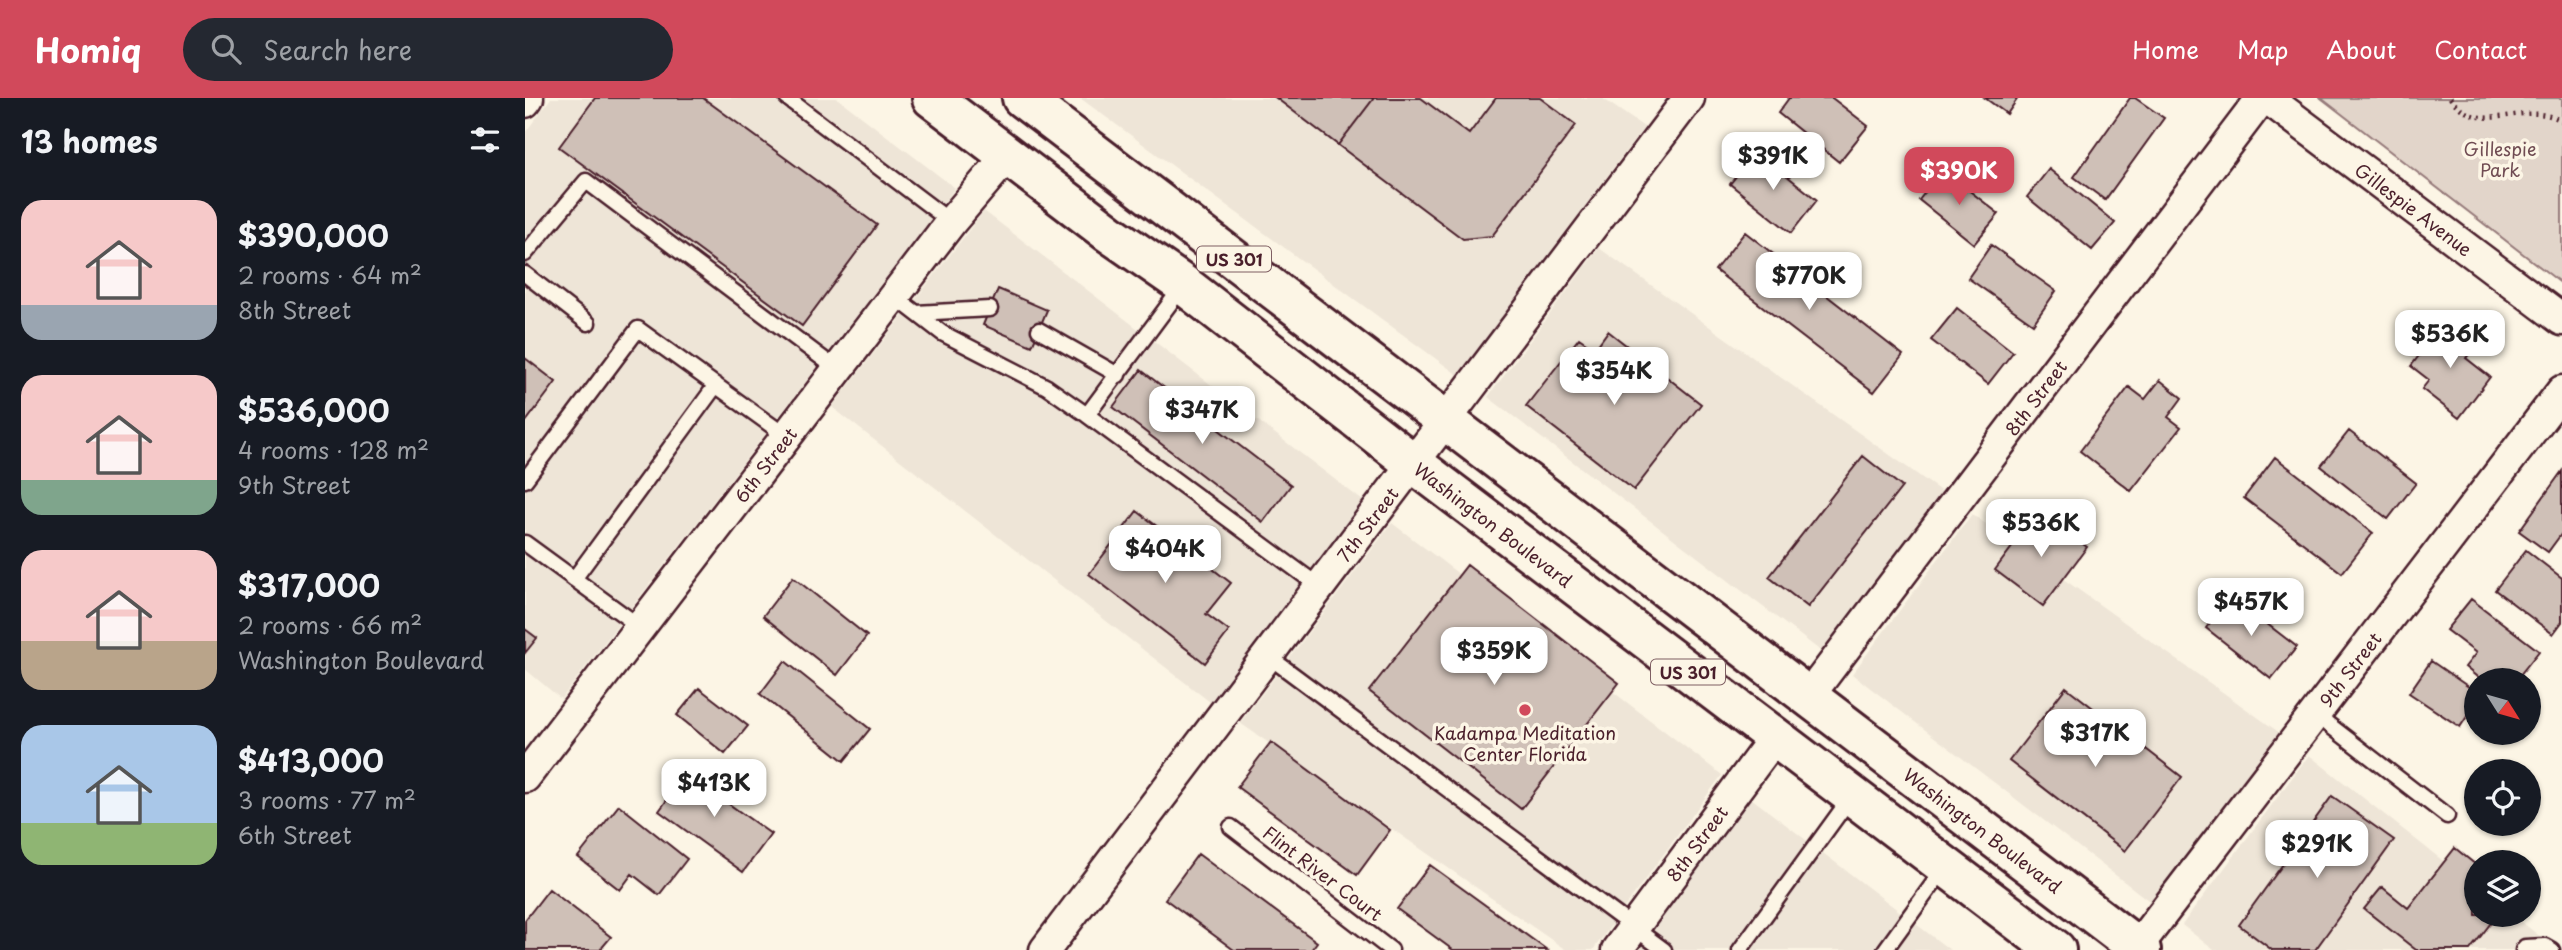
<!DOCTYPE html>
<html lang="en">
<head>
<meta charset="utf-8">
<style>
  body { margin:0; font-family:"Playpen Sans",sans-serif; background:#242831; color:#f1f3f6; height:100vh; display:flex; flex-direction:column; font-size:26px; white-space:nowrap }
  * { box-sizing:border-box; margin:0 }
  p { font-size:23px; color:#9ea1a6 }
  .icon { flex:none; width:38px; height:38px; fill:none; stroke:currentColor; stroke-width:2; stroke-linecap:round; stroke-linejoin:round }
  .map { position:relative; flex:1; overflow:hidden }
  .drawer { display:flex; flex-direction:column; background:#171b24; width:525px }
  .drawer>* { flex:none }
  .needle { width:46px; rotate:127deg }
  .tools { position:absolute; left:1939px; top:570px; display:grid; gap:14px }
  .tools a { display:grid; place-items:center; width:77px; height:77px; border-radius:50%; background:#171b24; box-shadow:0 2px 5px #0004; font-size:35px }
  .price { position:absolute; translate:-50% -60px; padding:0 16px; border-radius:14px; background:#fff; color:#222; font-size:23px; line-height:46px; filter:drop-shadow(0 2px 4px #0008) }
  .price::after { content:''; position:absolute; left:50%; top:42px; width:21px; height:16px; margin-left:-10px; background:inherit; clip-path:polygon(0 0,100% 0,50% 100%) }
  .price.active { background:#d1495b; color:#fff }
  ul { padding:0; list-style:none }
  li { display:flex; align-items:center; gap:21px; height:175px; padding:0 21px }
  li span { display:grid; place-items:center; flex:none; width:196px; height:140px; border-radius:21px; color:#555 }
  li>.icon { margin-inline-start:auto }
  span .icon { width:84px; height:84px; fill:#fffc; stroke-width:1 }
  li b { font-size:30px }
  h2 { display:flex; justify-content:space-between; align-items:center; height:84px; padding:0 21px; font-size:30px }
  header { display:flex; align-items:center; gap:42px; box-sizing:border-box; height:98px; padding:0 35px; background:#d1495b; color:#fff }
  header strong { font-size:33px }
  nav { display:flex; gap:38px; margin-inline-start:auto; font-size:24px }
  .search { width:490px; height:63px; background:#242831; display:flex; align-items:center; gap:18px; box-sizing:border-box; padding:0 24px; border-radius:38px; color:#9ea1a6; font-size:26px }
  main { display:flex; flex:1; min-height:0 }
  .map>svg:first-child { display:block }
</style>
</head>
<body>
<header>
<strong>Homiq</strong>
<div class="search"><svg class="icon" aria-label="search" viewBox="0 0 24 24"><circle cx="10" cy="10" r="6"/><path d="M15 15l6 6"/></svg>Search here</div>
<nav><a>Home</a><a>Map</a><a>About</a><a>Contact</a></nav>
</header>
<main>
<section class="drawer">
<h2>13 homes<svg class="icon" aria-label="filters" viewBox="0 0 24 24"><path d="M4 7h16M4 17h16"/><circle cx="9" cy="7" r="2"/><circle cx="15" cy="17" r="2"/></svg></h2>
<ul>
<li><span style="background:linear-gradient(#f6c9c9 75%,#9aa5b1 0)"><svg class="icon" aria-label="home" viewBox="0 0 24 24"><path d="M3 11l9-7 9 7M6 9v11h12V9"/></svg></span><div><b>$390,000</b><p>2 rooms · 64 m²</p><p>8th Street</p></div></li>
<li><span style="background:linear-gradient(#f6c9c9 75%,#7fa58c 0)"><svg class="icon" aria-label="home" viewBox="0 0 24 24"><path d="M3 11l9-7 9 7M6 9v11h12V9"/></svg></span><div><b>$536,000</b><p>4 rooms · 128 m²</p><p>9th Street</p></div></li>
<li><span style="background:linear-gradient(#f6c9c9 65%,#b9a48a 0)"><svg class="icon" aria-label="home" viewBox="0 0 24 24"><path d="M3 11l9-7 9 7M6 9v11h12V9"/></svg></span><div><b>$317,000</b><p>2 rooms · 66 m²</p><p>Washington Boulevard</p></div></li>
<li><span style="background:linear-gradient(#a9c7e8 70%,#8fb573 0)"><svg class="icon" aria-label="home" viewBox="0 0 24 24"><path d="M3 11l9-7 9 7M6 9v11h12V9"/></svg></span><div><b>$413,000</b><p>3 rooms · 77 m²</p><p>6th Street</p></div></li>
</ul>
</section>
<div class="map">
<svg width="2037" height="852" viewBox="0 0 2037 852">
  <rect width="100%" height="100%" fill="#fcf5e5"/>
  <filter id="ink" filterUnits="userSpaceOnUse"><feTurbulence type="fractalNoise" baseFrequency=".0143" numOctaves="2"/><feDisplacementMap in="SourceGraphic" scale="14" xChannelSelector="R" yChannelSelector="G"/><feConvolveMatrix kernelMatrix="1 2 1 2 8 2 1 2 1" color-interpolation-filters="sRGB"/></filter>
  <g filter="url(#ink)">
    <path fill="#eee5d7" d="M26 0H312L430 90 36 601 0 571V35Z
      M555 0H1077L1119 29 933 277Z
      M459 113 838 403 685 604 307 309Z
      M1074 150 1417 394 1297 554 963 299Z
      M1447 416 1755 635 1627 805 1327 576Z
      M867 425 1197 677 1068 852H1041L715 625Z
      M1784 657 1951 789V817H1988L2032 852H1689L1657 827Z
      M1226 700 1425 852H1114Z"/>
    <path fill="#e2d5ca" stroke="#967a7a" stroke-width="2" d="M1796 0H2037V186Z"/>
    <path fill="#cfc0b7" stroke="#4a1f2b" stroke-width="2" d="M70 0H178L352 127 277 228 34 49Z
      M751 0H849L813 47Z
      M849 0H896L944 36 971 0H1015L1051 27 967 138 938 141 813 47Z
      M1264 0H1307L1343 28 1314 64 1253 15Z
      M1460 0H1493L1482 16Z
      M1605 0H1610L1639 20 1580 102 1549 79Z
      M1231 53 1292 102 1266 135 1205 86Z
      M1524 71 1590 125 1567 152 1502 99Z
      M1418 72 1474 116 1449 146 1394 102Z
      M1220 134 1378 257 1349 294 1190 172Z
      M1466 147 1531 193 1508 226 1443 180Z
      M473 191 522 212 507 248 458 227Z
      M1432 210 1488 254 1463 286 1406 242Z
      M1920 224 1951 248 1941 260 1965 279 1934 320 1897 291 1904 282 1886 268Z
      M1083 233 1176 306 1109 392 1001 308 1054 240 1070 251Z
      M0 260 31 284 0 325Z
      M616 272 766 387 738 424 588 309Z
      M1635 282 1657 300 1643 319 1656 329 1606 393 1555 353 1604 289 1620 301Z
      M1824 333 1891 385 1863 421 1796 368Z
      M1338 358 1377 389 1283 509 1244 479Z
      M1750 359 1848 435 1817 475 1719 400Z
      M2037 373V435L2023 454 1994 433Z
      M612 413 706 485 681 516 704 533 680 565 564 476Z
      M1514 413 1562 449 1518 508 1470 472Z
      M2001 452 2037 480V524L2028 536 1970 492Z
      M942 467 1094 585 996 711 844 593Z
      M268 479 342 538 312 577 238 518Z
      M1706 498 1772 549 1746 581 1681 530Z
      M1946 501 2014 553 1990 583H1957L1940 569 1951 555 1921 532Z
      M0 531 12 540 0 555Z
      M260 563 345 631 319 663 235 596Z
      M1906 563 1951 594V605L1935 629 1884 595Z
      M1541 589 1657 679 1600 753 1484 663Z
      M174 590 223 628 200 656 152 617Z
      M746 644 865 732 832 777 712 689Z
      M168 666 197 687 190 696 246 736 218 774 134 713Z
      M1807 698 1869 742 1790 852H1747L1714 827Z
      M94 707 162 761 134 797 107 776 95 792 53 759Z
      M1930 750 1951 767V817H1972L1945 852H1891L1839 811 1857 789 1883 810Z
      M673 756 792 844 786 852H709L640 801Z
      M905 767 1022 852H928L872 811Z
      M24 791 86 839 75 852H0V822Z"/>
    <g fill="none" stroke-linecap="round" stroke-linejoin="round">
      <g stroke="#4a1f2b" stroke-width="19">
        <path id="lane" d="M262 0 426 124
          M0 156 61 83 313 272
          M0 176 63 225
          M369 198 417 235 522 289 562 317 657 189
          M391 215 465 211
          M514 232 593 277
          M562 317 795 489
          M0 382 113 231 261 338
          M0 445 115 529
          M49 481 191 287
          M743 558 1139 852
          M1790 616 1922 718
          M706 729 866 852
          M1215 852 1326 699
          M1360 852 1420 769
          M1998 852 2000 849 2020 848 2027 852"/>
      </g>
      <g stroke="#4a1f2b" stroke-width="35">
        <g id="street">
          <path id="s1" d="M1742 0 2037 222"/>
          <path d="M0 4 3 0"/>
          <path id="s2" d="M1283 599 1737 0"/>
          <path id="s3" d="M0 679 426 124 483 57"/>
          <path id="s4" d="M1612 849 2037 293"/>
          <path id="s5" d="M520 852 1164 0"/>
          <path id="s6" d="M1092 852 1250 639"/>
        </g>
      </g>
      <g stroke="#4a1f2b" stroke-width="44">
        <g id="primary">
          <path id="s7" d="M407 0 584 135 659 187 888 365 1531 852"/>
          <path id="s8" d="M497 0 1616 852"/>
        </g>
      </g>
      <path stroke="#4a1f2b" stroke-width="4.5" stroke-dasharray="2 5" stroke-linecap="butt" d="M1925 0C1959 42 1994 0 2037 23"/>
      <use href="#lane" stroke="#fcf5e5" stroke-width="14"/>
      <use href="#street" stroke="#fcf5e5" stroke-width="30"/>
      <use href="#primary" stroke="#fcf5e5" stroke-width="38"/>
    </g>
  </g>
  <circle fill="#d1495b" stroke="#fcf5e5" stroke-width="2.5" cx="1000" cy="612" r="7"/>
  <g text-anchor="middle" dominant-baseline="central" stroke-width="7" stroke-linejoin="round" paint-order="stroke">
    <g fill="#fcf5e5" stroke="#7f5f63" stroke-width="2">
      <rect x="672" y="148.5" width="74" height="25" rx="5"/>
      <rect x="1126" y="561.5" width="74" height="25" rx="5"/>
    </g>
    <g font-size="16" font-weight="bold" fill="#4a1f2b">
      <text x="709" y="161">US 301</text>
      <text x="1163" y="574">US 301</text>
    </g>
    <g font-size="18" fill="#704c53" stroke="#fcf5e5">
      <text x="1975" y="50">Gillespie<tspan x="1975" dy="21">Park</tspan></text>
    </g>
    <g font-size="18" fill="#4a1f2b" stroke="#fcf5e5">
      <text stroke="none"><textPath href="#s1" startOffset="184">Gillespie Avenue</textPath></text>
      <text stroke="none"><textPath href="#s2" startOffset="376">8th Street</textPath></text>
      <text stroke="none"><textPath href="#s3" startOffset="394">6th Street</textPath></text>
      <text stroke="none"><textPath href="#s5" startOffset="534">7th Street</textPath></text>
      <text stroke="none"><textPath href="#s7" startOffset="705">Washington Boulevard</textPath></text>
      <text stroke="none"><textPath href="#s4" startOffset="350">9th Street</textPath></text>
      <text stroke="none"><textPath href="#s8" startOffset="1208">Washington Boulevard</textPath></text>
      <text stroke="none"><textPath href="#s6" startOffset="133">8th Street</textPath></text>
      <text transform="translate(798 775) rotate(37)">Flint River Court</text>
    </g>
    <g font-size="18" fill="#4a1f2b" stroke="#fcf5e5">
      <text x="1000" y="634">Kadampa Meditation<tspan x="1000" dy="21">Center Florida</tspan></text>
    </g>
  </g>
</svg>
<div class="tools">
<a><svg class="needle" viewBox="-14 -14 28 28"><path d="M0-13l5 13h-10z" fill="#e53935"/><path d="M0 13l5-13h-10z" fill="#9ea1a6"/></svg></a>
<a><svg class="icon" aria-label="locate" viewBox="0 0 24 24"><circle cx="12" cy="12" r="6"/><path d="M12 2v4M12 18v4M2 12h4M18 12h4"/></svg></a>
<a><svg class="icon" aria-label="layers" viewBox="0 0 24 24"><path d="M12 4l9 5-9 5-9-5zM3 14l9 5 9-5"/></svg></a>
</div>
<b class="price" style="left:1248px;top:94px">$391K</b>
<b class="price active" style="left:1434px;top:109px">$390K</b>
<b class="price" style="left:1284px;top:214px">$770K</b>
<b class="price" style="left:1925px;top:272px">$536K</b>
<b class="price" style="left:1089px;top:309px">$354K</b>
<b class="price" style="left:677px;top:348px">$347K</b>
<b class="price" style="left:1516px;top:461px">$536K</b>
<b class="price" style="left:640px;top:487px">$404K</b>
<b class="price" style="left:1726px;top:540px">$457K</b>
<b class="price" style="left:969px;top:589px">$359K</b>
<b class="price" style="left:1570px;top:671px">$317K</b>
<b class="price" style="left:189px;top:721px">$413K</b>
<b class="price" style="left:1792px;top:782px">$291K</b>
</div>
</main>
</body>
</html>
